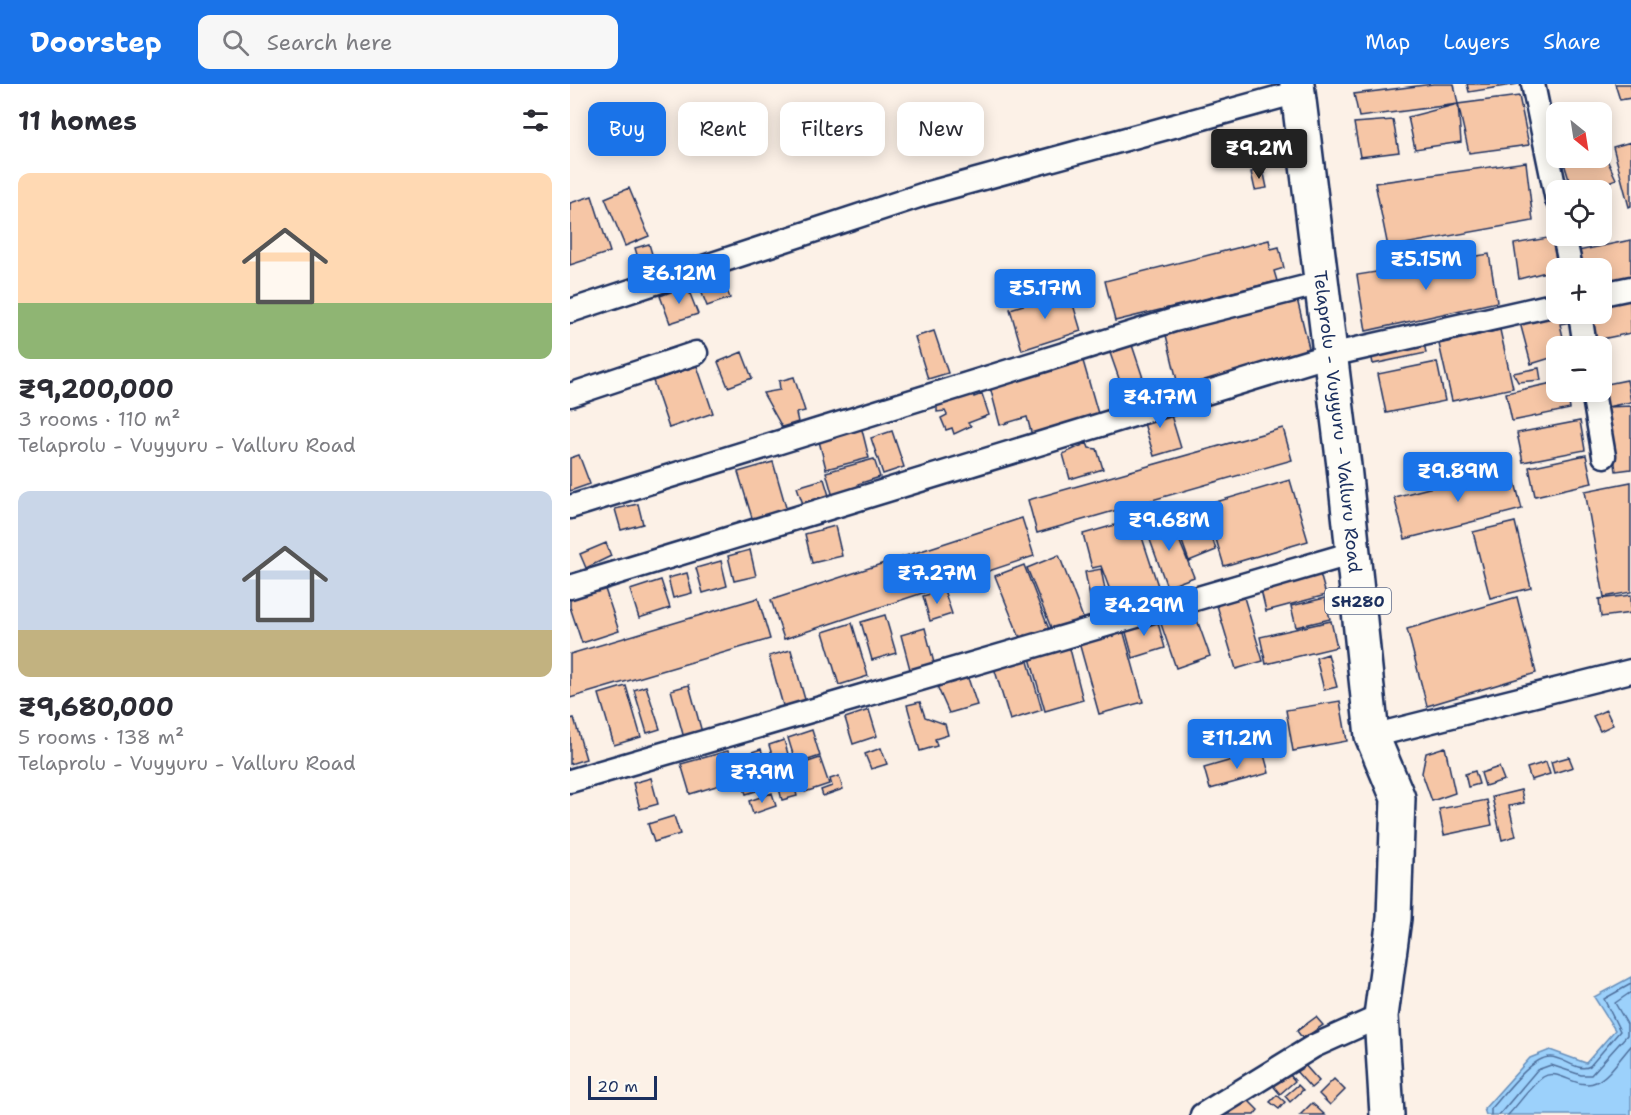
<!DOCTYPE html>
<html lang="en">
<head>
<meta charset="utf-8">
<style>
  body { margin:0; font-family:"Shantell Sans",sans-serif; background:#f7f7f7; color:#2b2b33; height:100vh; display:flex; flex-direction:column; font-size:22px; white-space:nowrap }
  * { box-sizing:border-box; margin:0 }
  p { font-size:20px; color:#7c7c81 }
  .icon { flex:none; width:33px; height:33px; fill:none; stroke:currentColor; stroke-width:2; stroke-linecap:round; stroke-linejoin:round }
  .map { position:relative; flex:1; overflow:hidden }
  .sheet { display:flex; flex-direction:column; background:#fff; width:570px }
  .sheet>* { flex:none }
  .guide { position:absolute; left:18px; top:18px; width:570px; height:54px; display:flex; gap:12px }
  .needle { width:39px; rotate:150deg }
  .buttons { position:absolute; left:976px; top:18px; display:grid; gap:12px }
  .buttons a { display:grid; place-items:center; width:66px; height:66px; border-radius:12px; background:#fff; box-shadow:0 3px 15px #0003; font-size:30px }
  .scale { position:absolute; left:18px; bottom:15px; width:69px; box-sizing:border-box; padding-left:6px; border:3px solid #1b2f5e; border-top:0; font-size:16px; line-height:21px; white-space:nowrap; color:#1b2f5e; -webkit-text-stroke:4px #fdfcf7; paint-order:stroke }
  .price { position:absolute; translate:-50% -51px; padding:0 14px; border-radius:6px; background:#1a73e8; color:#fff; font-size:20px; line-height:39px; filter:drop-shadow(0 2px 3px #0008) }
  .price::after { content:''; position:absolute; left:50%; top:36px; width:18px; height:14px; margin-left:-9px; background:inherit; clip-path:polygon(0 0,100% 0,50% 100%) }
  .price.active { background:#222; color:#fff }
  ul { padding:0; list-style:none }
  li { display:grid; align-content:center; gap:12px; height:318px; padding:0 18px }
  li span { display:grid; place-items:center; height:186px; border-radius:12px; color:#555 }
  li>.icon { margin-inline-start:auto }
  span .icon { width:108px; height:108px; fill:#fffc; stroke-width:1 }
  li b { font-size:26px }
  h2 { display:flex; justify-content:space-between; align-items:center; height:72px; padding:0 18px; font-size:26px }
  .tag { padding:0 21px; border-radius:12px; background:#fff; box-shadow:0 3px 15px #0003; font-size:21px; line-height:54px }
  .tag.active { background:#1a73e8; color:#fff }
  header { display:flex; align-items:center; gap:36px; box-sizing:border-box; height:84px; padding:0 30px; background:#1a73e8; color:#fff }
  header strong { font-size:28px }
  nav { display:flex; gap:33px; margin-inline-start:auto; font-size:21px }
  .search { width:420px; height:54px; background:#f7f7f7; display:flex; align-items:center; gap:15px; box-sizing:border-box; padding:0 21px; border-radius:12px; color:#7c7c81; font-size:22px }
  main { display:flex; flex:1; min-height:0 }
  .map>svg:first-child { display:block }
</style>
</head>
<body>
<header>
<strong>Doorstep</strong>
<div class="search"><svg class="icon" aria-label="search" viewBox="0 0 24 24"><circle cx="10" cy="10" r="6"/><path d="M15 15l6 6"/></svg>Search here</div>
<nav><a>Map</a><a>Layers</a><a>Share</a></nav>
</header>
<main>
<section class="sheet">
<h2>11 homes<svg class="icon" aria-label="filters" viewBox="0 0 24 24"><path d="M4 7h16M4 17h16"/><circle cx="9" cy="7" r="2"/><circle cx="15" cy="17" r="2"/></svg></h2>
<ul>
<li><span style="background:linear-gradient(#ffd9b3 70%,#8fb573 0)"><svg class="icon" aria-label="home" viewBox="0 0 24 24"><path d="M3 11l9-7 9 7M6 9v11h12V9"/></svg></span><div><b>₹9,200,000</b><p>3 rooms · 110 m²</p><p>Telaprolu - Vuyyuru - Valluru Road</p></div></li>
<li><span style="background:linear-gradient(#c9d6e8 75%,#c2b280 0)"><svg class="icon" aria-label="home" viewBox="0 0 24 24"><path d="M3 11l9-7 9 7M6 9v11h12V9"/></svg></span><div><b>₹9,680,000</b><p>5 rooms · 138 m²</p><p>Telaprolu - Vuyyuru - Valluru Road</p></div></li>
</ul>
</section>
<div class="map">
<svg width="1061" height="1031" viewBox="0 0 1061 1031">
  <rect width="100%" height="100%" fill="#fcf1e7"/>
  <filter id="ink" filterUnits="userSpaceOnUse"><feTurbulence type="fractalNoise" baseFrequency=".0167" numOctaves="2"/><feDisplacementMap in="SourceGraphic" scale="12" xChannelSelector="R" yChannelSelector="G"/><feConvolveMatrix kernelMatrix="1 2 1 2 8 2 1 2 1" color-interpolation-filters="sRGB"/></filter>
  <g filter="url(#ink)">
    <path fill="#9cd1fb" stroke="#6890bc" stroke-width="1.5" d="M1061 893V1031H916L914 1025 960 974 980 966 1016 979 1045 946 1024 913Z"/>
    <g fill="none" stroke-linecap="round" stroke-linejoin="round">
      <path stroke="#4f709d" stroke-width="1.5" d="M921 1031V1025C934 1011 961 973 980 973 994 973 1008 989 1020 982L1050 947 1034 915 1061 900
        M929 1031 967 986 981 981 1011 991H1021L1057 951V940L1045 919 1061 908
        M938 1031C949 1020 960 1002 973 993 988 983 1008 1007 1026 998 1039 992 1051 973 1061 962"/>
    </g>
    <path fill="#f6c6a6" stroke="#1b2f5e" stroke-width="1.5" d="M863 0H884L888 20 789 33 784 10Z
      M897 0H948L899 8Z
      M1045 0H1061V14L1050 16Z
      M949 12 959 61 899 69 888 20Z
      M888 20 891 58 845 65 838 33Z
      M823 36 829 68 790 73 784 39Z
      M1061 58V122L1059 123 1043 63Z
      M703 60 706 75 674 82 671 67Z
      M1032 65 1046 95 1020 106H1002L994 79 1006 74H1032Z
      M956 78 963 137 818 163 805 99Z
      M693 85 697 104 685 106 681 88Z
      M59 104 79 152 55 162 35 114Z
      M22 112 40 168 0 181V119Z
      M983 153 991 184 949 195 944 160Z
      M699 156 701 165 709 163 714 184 704 187 707 197 545 237 535 197Z
      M1061 156V195L1032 202V184H1011L1008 167Z
      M79 160 88 190 74 194 65 164Z
      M919 170 927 218 796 247 787 191Z
      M151 190 160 214 137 222 128 199Z
      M117 202 128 230 100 239 90 212Z
      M499 207 511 247 452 266 440 225Z
      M1060 212 1061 249 1022 257 1016 230H1032V218Z
      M727 215 741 272 610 309 595 247Z
      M987 230H1004L1006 237 990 240 995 262H987V272L961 280 949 235Z
      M930 246 943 304 882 317 869 260Z
      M364 247 378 289 358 295 345 253Z
      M853 253 856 269 803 280 800 265Z
      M562 261 581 318 560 326 540 269Z
      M172 268 182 294 158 303 148 278Z
      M513 277 531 340 464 359 457 333 430 341 420 303Z
      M867 278 875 317 816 329 808 290Z
      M127 282 143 329 99 344 83 297Z
      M969 284 971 296 948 298 943 289Z
      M224 293 235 327 226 329 228 338 212 343 193 309 210 306 209 297Z
      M1057 296 1061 318 1037 323 1032 301Z
      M987 298V308H997L1000 325 942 337 936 309Z
      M403 308 404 313 412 310 419 331 398 339 401 342 384 350 382 344 376 346 371 334 377 331 375 327 367 328V320Z
      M597 318 611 364 584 372 570 326Z
      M1061 322V385L1046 387 1037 323Z
      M1010 337 1015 366 953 378 947 349Z
      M291 342 299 374 256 385 248 353Z
      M713 344 722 376 467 449 458 416Z
      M322 347 334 383 313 390 301 354Z
      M517 359 519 364 527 365 533 385 500 395 493 370Z
      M9 371 20 400 0 407V374Z
      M1016 371 1022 399 965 412 959 383Z
      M304 375 310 393 288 400 290 405 263 413 256 388Z
      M203 378 217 427 183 437 168 388Z
      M941 383 952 425 835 455 824 413Z
      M254 395 260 415 234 423 227 403Z
      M720 396 738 457 654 482 636 421Z
      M1061 398V508L1034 513 1015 407Z
      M68 420 73 440 51 446 45 425Z
      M633 424 646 466 619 477 604 435Z
      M600 433 624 493 597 503 575 442Z
      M452 434 464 472 214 555 201 516Z
      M566 435 589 505 544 517 531 482 522 484 513 450Z
      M945 438 961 504 920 514 903 448Z
      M265 442 272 472 242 479 235 450Z
      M36 459 41 472 16 484 10 470Z
      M180 466 186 492 164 497 158 472Z
      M489 471 515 539 484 551 457 484Z
      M151 477 157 502 133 509 126 484Z
      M454 481 480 548 452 559 425 492Z
      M531 485 538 521 522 524 515 488Z
      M749 486 756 511 696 527 690 502Z
      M117 489 122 509 103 514 98 494Z
      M91 496 100 524 69 534 60 506Z
      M33 499 49 547 12 559 0 523V510Z
      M374 506 382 530 360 537 353 512Z
      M673 510 693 577 666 585 646 518Z
      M1061 511V529L1031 533 1029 515Z
      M947 513 966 589 857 622 837 545Z
      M188 514 200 555 0 614V570Z
      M755 514 760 535 726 543 721 522Z
      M621 519 640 572 606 584 588 531Z
      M315 531 326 569 302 576 291 538Z
      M586 532 595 564 563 574 554 541Z
      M761 537 767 563 696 580 690 553Z
      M282 539 298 592 269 601 253 548Z
      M552 542 573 618 529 630 508 555Z
      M355 544 365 583 341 589 331 551Z
      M498 557 513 616 475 627 458 567Z
      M221 566 236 619 214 625 199 572Z
      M455 567 472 626 440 636 422 577Z
      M758 570 767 603 754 606 746 574Z
      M397 591 407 621 379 629 367 602Z
      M119 601 133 652 115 658 101 606Z
      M56 602 71 653 44 661 29 610Z
      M76 602 90 645 77 649 64 606Z
      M770 617 777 657 723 667 716 626Z
      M350 618 355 633 375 640 378 651 365 655 367 662 350 667 337 621Z
      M299 626 307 652 283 660 275 634Z
      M1036 626 1043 641 1030 647 1023 632Z
      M4 634 16 675 0 680V635Z
      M242 646 250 672 226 680 218 654Z
      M214 656 220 677 205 681 199 661Z
      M875 663 885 709 862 717 852 689 856 669Z
      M311 664 317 680 301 685 295 670Z
      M191 665 203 702 176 710 164 674Z
      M158 667 166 696 120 710 111 680Z
      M693 667 699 689 640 705 634 684Z
      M999 673 1003 683 984 689 981 678Z
      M250 674 259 700 235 708 226 682Z
      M976 678 980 690 961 696 957 684Z
      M219 681 227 712 212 716 204 685Z
      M929 683 934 696 915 702 911 689Z
      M905 687 909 700 898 703 895 690Z
      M269 692 273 705 253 712 251 706 262 702 260 695Z
      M81 694 88 720 70 725 63 699Z
      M951 706 954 719 939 722 946 752 932 756 922 713Z
      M202 709 206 722 183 730 179 717Z
      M917 716 922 741 874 751 869 725Z
      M104 732 110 750 84 758 78 740Z
      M746 933 753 941 733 955 727 947Z
      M733 979 749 997 741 1004 725 986Z
      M715 985 725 997 710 1010 700 998Z
      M764 995 775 1006 760 1021 749 1010Z
      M728 1001 733 1006 720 1018 715 1012Z
      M707 1011 715 1018 709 1025 700 1018Z
      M674 1012 688 1026 684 1031H654Z
      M742 1019 755 1031H730Z"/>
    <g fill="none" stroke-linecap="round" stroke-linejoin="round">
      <g stroke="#1b2f5e" stroke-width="27">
        <path id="minor" d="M963 0 987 116
          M994 152 1001 184
          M1032 210 1061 204
          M0 227 355 110 728 8
          M1010 230 1015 262
          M1023 308 1034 372
          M0 311 126 269
          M0 423 604 236 751 199
          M0 503 760 271 987 220
          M802 652 1061 587
          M0 697 783 469
          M632 1031 744 962 811 932"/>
      </g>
      <g stroke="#1b2f5e" stroke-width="38">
        <g id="primary">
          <path id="s1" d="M727 0 774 382 802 652 828 714 824 834 811 932 817 1031"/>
        </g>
      </g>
      <use href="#minor" stroke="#fdfcf7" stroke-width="22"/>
      <use href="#primary" stroke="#fdfcf7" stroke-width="33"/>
    </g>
  </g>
  <g text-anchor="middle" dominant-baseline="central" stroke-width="4.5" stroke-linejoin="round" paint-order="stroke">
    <rect fill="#fdfcf7" stroke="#5f6c8c" stroke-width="1.5" x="755" y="504" width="66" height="26" rx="4.5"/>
    <g font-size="16" font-weight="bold" fill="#1b2f5e">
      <text x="788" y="517">SH280</text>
    </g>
    <g font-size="18" fill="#1b2f5e" stroke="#fdfcf7">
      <text stroke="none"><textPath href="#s1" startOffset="340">Telaprolu - Vuyyuru - Valluru Road</textPath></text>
    </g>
  </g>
</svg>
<div class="buttons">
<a><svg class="needle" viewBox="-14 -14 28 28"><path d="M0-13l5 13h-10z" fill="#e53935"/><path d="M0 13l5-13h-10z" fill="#7c7c81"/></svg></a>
<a><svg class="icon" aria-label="locate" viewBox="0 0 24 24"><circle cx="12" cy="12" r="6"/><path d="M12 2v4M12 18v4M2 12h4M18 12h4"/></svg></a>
<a>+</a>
<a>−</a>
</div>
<div class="scale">20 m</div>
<b class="price active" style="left:689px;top:96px">₹9.2M</b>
<b class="price" style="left:856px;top:207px">₹5.15M</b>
<b class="price" style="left:109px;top:221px">₹6.12M</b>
<b class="price" style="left:475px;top:236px">₹5.17M</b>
<b class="price" style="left:590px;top:345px">₹4.17M</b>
<b class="price" style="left:888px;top:419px">₹9.89M</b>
<b class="price" style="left:599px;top:468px">₹9.68M</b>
<b class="price" style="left:367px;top:521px">₹7.27M</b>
<b class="price" style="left:574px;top:553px">₹4.29M</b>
<b class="price" style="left:667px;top:686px">₹11.2M</b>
<b class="price" style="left:192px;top:720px">₹7.9M</b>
<div class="guide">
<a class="tag active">Buy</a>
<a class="tag">Rent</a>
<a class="tag">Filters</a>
<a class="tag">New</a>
</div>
</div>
</main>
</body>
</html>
